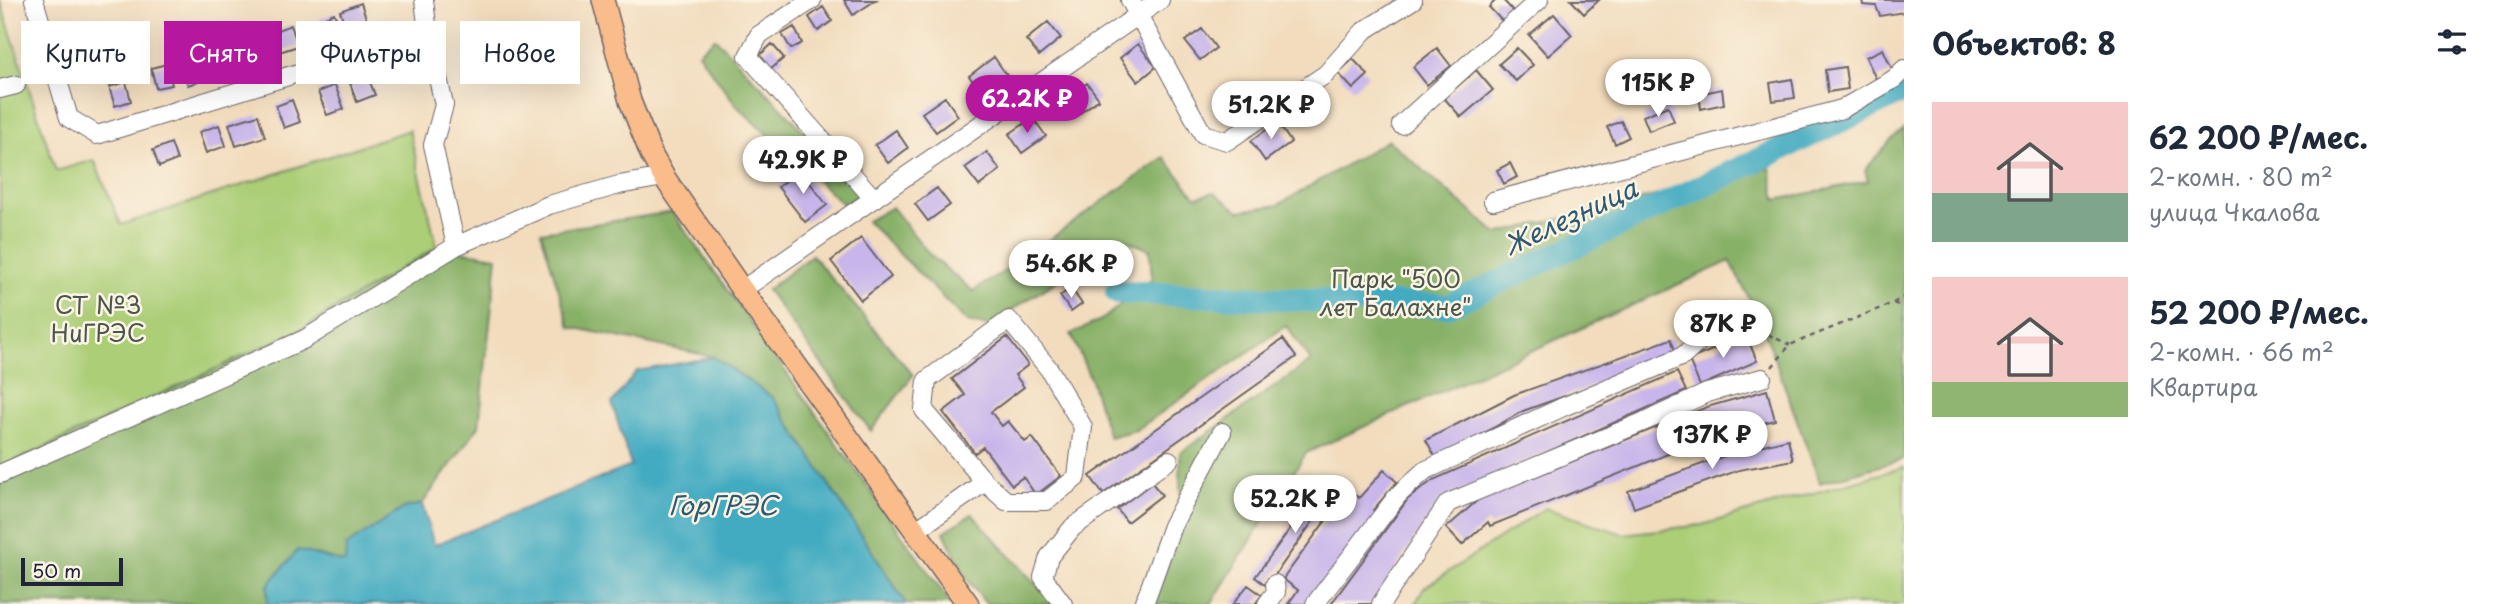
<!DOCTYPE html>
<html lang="ru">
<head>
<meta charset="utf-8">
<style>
  body { margin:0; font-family:"Playpen Sans",sans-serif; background:#f6f6f7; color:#1f2937; height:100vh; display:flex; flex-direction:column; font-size:26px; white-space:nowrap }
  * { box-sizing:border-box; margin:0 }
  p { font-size:23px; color:#747a83 }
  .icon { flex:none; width:38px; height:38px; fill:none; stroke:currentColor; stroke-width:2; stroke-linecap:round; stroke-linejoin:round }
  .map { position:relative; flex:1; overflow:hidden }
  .side { display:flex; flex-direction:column; background:#fff; width:595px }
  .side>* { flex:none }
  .hud { position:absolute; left:21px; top:21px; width:665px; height:63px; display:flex; gap:14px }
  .scale { position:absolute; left:21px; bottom:18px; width:102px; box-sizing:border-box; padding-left:7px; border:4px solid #22223b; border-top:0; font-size:19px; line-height:24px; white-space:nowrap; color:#22223b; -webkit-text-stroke:5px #fcf5e5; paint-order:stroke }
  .price { position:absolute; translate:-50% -60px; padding:0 16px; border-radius:24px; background:#fff; color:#222; font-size:23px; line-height:46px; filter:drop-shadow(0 2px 4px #0008) }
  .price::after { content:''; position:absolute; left:50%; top:42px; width:21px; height:16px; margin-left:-10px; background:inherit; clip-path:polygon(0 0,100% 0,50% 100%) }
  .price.selected { background:#b5179e; color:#fff }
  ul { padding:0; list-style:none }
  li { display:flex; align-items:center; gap:21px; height:175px; padding:0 28px }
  li span { display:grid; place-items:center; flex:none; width:196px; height:140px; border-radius:0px; color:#555 }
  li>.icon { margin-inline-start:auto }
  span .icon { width:84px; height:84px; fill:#fffc; stroke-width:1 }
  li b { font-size:30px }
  h2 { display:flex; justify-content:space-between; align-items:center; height:84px; padding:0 28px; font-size:30px }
  .tag { padding:0 24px; border-radius:0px; background:#fff; box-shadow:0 7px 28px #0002; font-size:24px; line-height:63px }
  .tag.selected { background:#b5179e; color:#fff }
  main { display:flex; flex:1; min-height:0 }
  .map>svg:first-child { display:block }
</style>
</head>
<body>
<main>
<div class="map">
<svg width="1904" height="604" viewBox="0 0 1904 604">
  <rect width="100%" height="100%" fill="#fcf5e5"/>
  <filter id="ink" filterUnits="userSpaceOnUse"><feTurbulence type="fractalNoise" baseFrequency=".0143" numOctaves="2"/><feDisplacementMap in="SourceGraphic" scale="14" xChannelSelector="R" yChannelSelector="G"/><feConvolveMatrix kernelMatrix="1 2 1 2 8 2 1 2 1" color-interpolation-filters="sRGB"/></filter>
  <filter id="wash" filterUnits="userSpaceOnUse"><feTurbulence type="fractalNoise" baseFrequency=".00686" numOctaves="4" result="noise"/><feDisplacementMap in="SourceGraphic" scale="28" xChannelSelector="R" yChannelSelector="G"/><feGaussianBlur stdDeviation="1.57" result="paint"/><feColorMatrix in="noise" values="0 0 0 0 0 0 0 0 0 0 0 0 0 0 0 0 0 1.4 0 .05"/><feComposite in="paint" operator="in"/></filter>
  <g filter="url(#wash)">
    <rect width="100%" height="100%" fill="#f2dcbd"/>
    <path fill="#abce77" stroke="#667859" stroke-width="2" d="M0 0 56 171 94 160 121 225 409 130 437 247 298 331 0 468Z
      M1904 467V604H1415L1424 588 1545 508 1623 534 1702 525Z"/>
    <path fill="#88b168" stroke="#556a52" stroke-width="2" d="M715 38 822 150 860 193 844 205 737 106 698 53Z
      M1904 129V459L1820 483 1761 322 1730 261 1306 453 1211 604H1153L1180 527V453L1311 361 1286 326 1136 430 1109 437 1091 380 1071 334 1103 319 1152 279 1150 250 1124 239C1078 269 1032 295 988 326L967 322 867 221 892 207 930 255 973 291 1014 265 1164 157 1196 197 1214 192 1239 211 1278 205 1388 140 1497 234 1770 168 1776 200 1868 181 1865 170 1892 139Z
      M672 212 951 604H906L773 398 714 357 570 327 541 232Z
      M437 247 497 257 479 426 422 504 404 508 345 563 268 585 267 604H0V468L298 331Z
      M812 255 913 375 871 431 767 290Z
      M972 514 1054 604H986L963 573 944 532Z"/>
    <path fill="#42abc1" stroke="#32667e" stroke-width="2" d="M714 357 773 398 906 604H267L268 585 298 550 345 563 346 546 404 508 422 504 434 545 631 466 612 403 637 371Z"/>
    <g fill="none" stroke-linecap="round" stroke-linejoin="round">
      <path stroke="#42abc1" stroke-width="24" d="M1117 292 1448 306 1904 91"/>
    </g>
    <g id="blocks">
      <path fill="#c7b5eb" d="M844 0H876L853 15Z
        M1496 0H1503L1515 13 1504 23 1489 7Z
        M1571 0H1599L1584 14Z
        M1862 0H1904V12L1880 16 1876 6 1863 5Z
        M361 3 368 24 347 31 340 11Z
        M823 7 832 21 818 31 809 17Z
        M334 13 341 30 325 37 318 20Z
        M1554 14 1572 35 1548 56 1529 35Z
        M1048 22 1061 38 1039 56 1026 40Z
        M291 25 298 46 273 54 266 34Z
        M794 27 802 43 791 49 782 34Z
        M1202 29 1216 48 1200 60 1185 41Z
        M245 40 252 63 231 70 223 47Z
        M772 44 784 58 771 69 760 55Z
        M1138 44 1156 67 1138 82 1120 58Z
        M1437 48 1451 66 1427 85 1413 67Z
        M1517 48 1533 65 1516 81 1499 64Z
        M1883 49 1893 71 1876 79 1866 57Z
        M994 57 1008 77 984 96 969 76Z
        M200 59 208 78 188 85 181 66Z
        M1353 59 1368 75 1353 89 1338 73Z
        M167 64 172 85 156 88 151 68Z
        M1845 67 1848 89 1828 92 1825 70Z
        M1476 70 1493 90 1461 117 1444 98Z
        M368 77 375 95 357 102 350 83Z
        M1792 79 1795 98 1773 101 1770 83Z
        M126 82 131 101 115 106 109 87Z
        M1087 83 1099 99 1076 116 1064 99Z
        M335 85 344 109 327 115 318 92Z
        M1722 89 1724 104 1701 109 1699 94Z
        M945 97 958 116 936 132 922 113Z
        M292 100 300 122 284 128 276 106Z
        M1668 106 1674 121 1649 131 1643 116Z
        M258 115 265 137 236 146 229 124Z
        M1033 118 1046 136 1022 153 1009 134Z
        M1621 121 1629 137 1615 144 1607 127Z
        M1277 122 1291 142 1265 161 1251 141Z
        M219 125 226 146 206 153 199 132Z
        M896 130 908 148 888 163 875 145Z
        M171 143 177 160 159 167 153 150Z
        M987 152 1000 170 979 186 965 168Z
        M1510 163 1517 177 1504 184 1497 170Z
        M800 170 827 205 805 222 778 187Z
        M937 188 950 205 928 221 915 204Z
        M861 238 891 277 861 300 831 261Z
        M1071 288 1082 304 1071 312 1060 296Z
        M1746 335 1757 361 1700 386 1689 360Z
        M1007 337 1028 365 1015 375 1024 387 991 412 1002 426 1008 421 1025 442 1032 437 1061 476 1036 495 1023 477 1012 485 983 447 975 453 943 412 965 395 952 379Z
        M1283 339 1296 357 1103 494 1090 476Z
        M1671 339 1677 356 1523 411 1437 460 1426 440 1514 395Z
        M1677 372 1686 391 1441 499 1372 604H1331L1408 499 1433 480Z
        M1767 390 1775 420 1715 435 1490 526 1488 522 1462 545 1446 528 1479 499 1707 407Z
        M1788 439 1793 460 1739 470 1634 508 1628 491 1735 452Z
        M1384 470 1397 482 1373 510 1378 514 1309 604H1288L1298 590 1283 579 1348 490 1359 498Z
        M1324 482 1335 490 1267 586 1255 577Z
        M1152 483 1162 495 1127 522 1117 509Z
        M1248 585 1262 595 1255 604H1233Z"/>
    </g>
  </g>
  <g filter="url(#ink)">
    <use href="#blocks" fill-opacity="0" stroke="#6b6368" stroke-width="2"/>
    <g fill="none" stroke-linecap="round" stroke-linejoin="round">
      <g stroke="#6b6368" stroke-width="20">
        <path id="minor" d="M34 0 69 118 97 135 428 33
          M424 0 428 33 444 105 433 145 456 246 549 205 619 185 664 177
          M812 0 759 35 748 56 874 199
          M1130 0 1203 134 1227 141 1326 74 1364 31 1413 0
          M0 89 16 85
          M1401 125 1539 0
          M1493 201 1842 109 1894 79 1904 69
          M742 290 1160 0
          M0 474 305 339 456 246
          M915 531 985 482 1006 501H1047L1077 477 1083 427 1049 369 1009 320 927 380 924 410 985 482
          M1063 604 1043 577 1049 557 1073 527 1169 460
          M1144 604 1172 526 1222 432
          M1267 604 1276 592 1275 584
          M1315 604 1398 495 1424 471 1563 407 1683 356 1703 338 1745 324
          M1381 604 1448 503 1655 417 1707 393 1762 378"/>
      </g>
      <g stroke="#6b6368" stroke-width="24">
        <path id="major" d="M603 0 630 101 651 154 664 177 742 290 968 604"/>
      </g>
      <path stroke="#6b6368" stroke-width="2.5" stroke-dasharray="5 5" stroke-linecap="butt" d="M1893 303 1904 297
        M1759 330 1790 345
        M1772 367 1790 345 1893 303 1904 307"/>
      <use href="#minor" stroke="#fff" stroke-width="18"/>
      <use href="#major" stroke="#f9bc8a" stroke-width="21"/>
    </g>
  </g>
  <g text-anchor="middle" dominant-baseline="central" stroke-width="5" stroke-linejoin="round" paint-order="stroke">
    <g font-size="24" fill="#4b564d" stroke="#fcf5e5">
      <text x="1396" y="278">Парк "500<tspan x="1396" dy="28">лет Балахне"</tspan></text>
      <text x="98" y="304">СТ №3<tspan x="98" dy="28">НиГРЭС</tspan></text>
    </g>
    <g font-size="26" font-style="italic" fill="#2f5971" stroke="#fcf5e5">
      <text transform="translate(1570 216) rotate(-25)">Железница</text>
      <text x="723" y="504">ГорГРЭС</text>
    </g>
  </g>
</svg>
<div class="scale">50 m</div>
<b class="price" style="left:1658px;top:119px">115K ₽</b>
<b class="price selected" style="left:1027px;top:135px">62.2K ₽</b>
<b class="price" style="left:1271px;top:141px">51.2K ₽</b>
<b class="price" style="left:803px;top:196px">42.9K ₽</b>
<b class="price" style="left:1071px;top:300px">54.6K ₽</b>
<b class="price" style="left:1723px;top:360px">87K ₽</b>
<b class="price" style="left:1712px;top:471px">137K ₽</b>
<b class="price" style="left:1295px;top:535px">52.2K ₽</b>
<div class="hud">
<a class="tag">Купить</a>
<a class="tag selected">Снять</a>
<a class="tag">Фильтры</a>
<a class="tag">Новое</a>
</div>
</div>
<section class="side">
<h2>Объектов: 8<svg class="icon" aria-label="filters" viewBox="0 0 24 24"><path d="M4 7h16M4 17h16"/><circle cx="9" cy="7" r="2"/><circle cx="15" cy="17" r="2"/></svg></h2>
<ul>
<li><span style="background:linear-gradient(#f6c9c9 65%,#7fa58c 0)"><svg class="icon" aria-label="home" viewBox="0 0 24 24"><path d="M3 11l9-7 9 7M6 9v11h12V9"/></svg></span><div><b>62 200 ₽/мес.</b><p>2-комн. · 80 m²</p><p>улица Чкалова</p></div></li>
<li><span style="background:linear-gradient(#f6c9c9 75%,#8fb573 0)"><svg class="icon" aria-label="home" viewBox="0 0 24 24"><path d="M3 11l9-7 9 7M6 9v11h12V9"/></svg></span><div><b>52 200 ₽/мес.</b><p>2-комн. · 66 m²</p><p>Квартира</p></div></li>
</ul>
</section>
</main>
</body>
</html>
